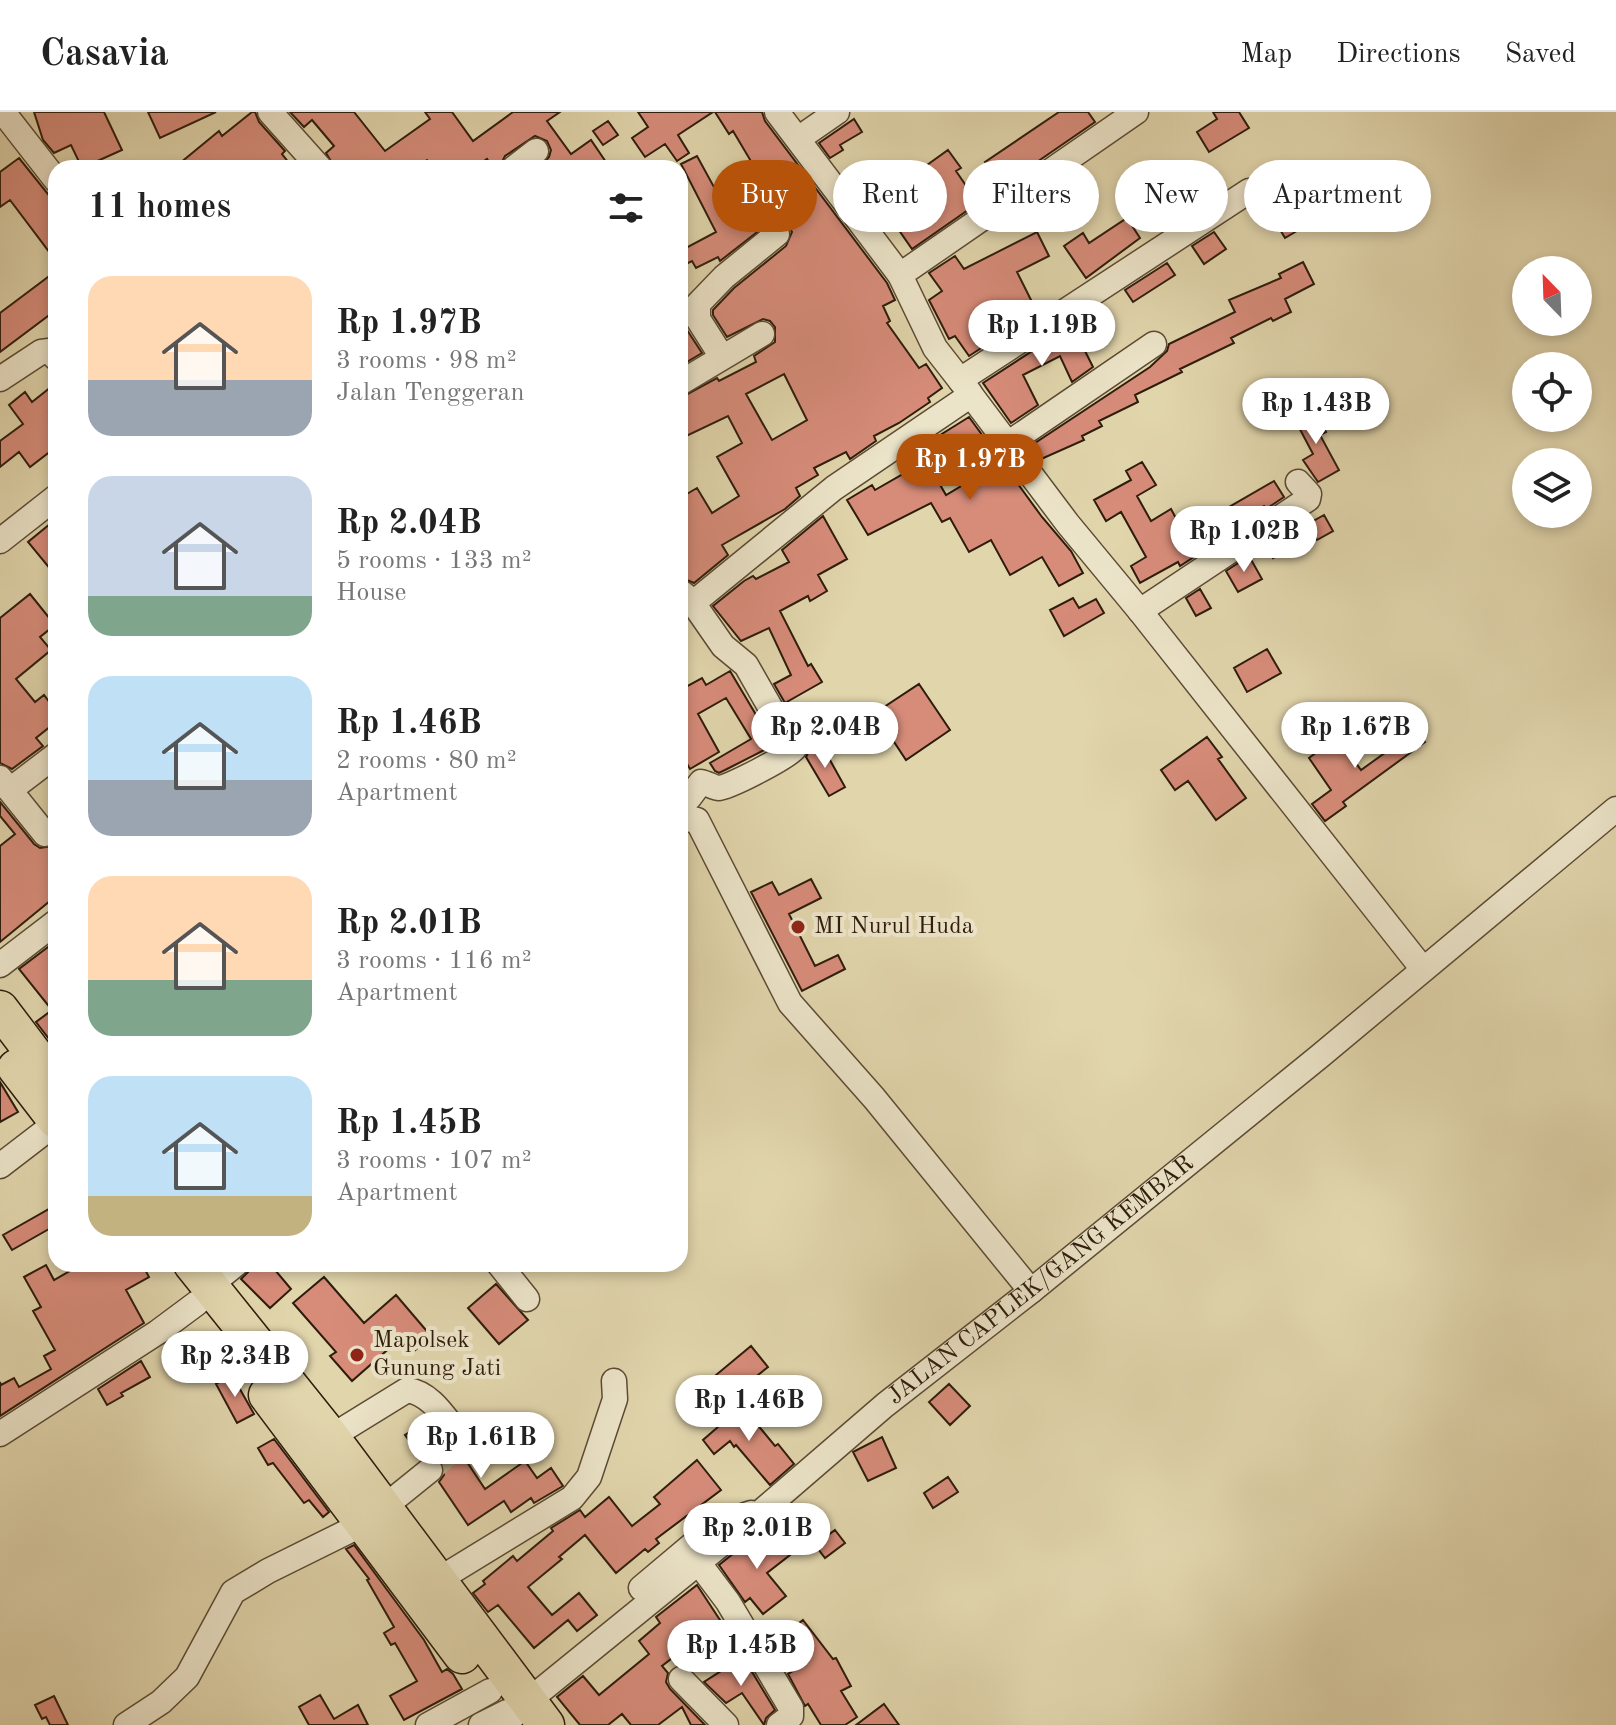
<!DOCTYPE html>
<html lang="en">
<head>
<meta charset="utf-8">
<style>
  body { margin:0; font-family:"Old Standard TT",serif; background:#f6f6f6; color:#222; height:100vh; display:flex; flex-direction:column; font-size:30px; white-space:nowrap }
  * { box-sizing:border-box; margin:0 }
  p { font-size:26px; color:#767676 }
  .icon { flex:none; width:44px; height:44px; fill:none; stroke:currentColor; stroke-width:2; stroke-linecap:round; stroke-linejoin:round }
  .map { position:relative; flex:1; overflow:hidden }
  .drawer { position:absolute; left:48px; top:48px; width:640px; height:1112px; display:flex; flex-direction:column; background:#fff; border-radius:24px; box-shadow:0 4px 12px #0003 }
  .drawer>* { flex:none }
  .top-card { position:absolute; left:712px; top:48px; width:760px; height:72px; display:flex; gap:16px }
  .needle { width:52px; rotate:337deg }
  .buttons { position:absolute; left:1512px; top:144px; display:grid; gap:16px }
  .buttons a { display:grid; place-items:center; width:80px; height:80px; border-radius:50%; background:#fff; box-shadow:0 4px 12px #0003; font-size:40px }
  .price { position:absolute; translate:-50% -68px; padding:0 18px; border-radius:28px; background:#fff; color:#222; font-size:26px; line-height:52px; filter:drop-shadow(0 2px 4px #0008) }
  .price::after { content:''; position:absolute; left:50%; top:48px; width:24px; height:18px; margin-left:-12px; background:inherit; clip-path:polygon(0 0,100% 0,50% 100%) }
  .price.active { background:#b45309; color:#fff }
  ul { padding:0; list-style:none }
  li { display:flex; align-items:center; gap:24px; height:200px; padding:0 40px }
  li span { display:grid; place-items:center; flex:none; width:224px; height:160px; border-radius:24px; color:#555 }
  li>.icon { margin-inline-start:auto }
  span .icon { width:96px; height:96px; fill:#fffc; stroke-width:1 }
  li b { font-size:34px }
  h2 { display:flex; justify-content:space-between; align-items:center; height:96px; padding:0 40px; font-size:34px }
  .pill { padding:0 28px; border-radius:36px; background:#fff; box-shadow:0 4px 12px #0003; font-size:28px; line-height:72px }
  .pill.active { background:#b45309; color:#fff }
  header { display:flex; align-items:center; gap:48px; box-sizing:border-box; height:112px; padding:0 40px; background:#fff; border-bottom:2px solid #e0e0e0 }
  header strong { font-size:38px }
  nav { display:flex; gap:44px; margin-inline-start:auto; font-size:28px }
  .map>svg:first-child { display:block }
</style>
</head>
<body>
<header>
<strong>Casavia</strong>
<nav><a>Map</a><a>Directions</a><a>Saved</a></nav>
</header>
<div class="map">
<svg width="1616" height="1613" viewBox="0 0 1616 1613">
  <rect width="100%" height="100%" fill="#e1d5ac"/>
  <filter id="stains"><feTurbulence type="fractalNoise" baseFrequency=".0025" numOctaves="4"/><feColorMatrix values="0 0 0 0 .2 0 0 0 0 .09 0 0 0 0 .02 0 0 0 .5 -.17"/></filter>
  <radialGradient id="worn" r=".72"><stop offset=".6" stop-color="#630" stop-opacity="0"/><stop offset="1" stop-color="#630" stop-opacity=".3"/></radialGradient>
  <path fill="#d78c7a" stroke="#2e1c0b" stroke-width="2" fill-rule="evenodd" d="M34 0H104L122 38 82 56 71 33 54 41 43 28Z
    M148 0H216L160 26Z
    M252 0H255L259 10 285 39 282 42 293 56H174L219 19 222 24Z
    M290 0H354L385 39 430 7 425 0H452L473 29 513 0H560L547 9 571 42 591 28 610 56H539L549 45 551 38 547 29 535 24 505 44 499 56H493L487 47 474 56H433L427 48 415 56H335L326 41 334 34 312 8 304 15Z
    M638 0H713L678 23 689 41 677 49 665 32 645 45 632 26 648 15Z
    M715 0H762L765 9 887 171 895 188 883 194 890 209 887 211 919 256 926 252 942 276 928 286 930 290 899 311 874 324 876 329 850 347 846 340 814 356 818 363 796 376 800 384 785 397 722 433 728 443 694 471 682 466 680 463V386L697 376 712 401 739 384 717 345 742 331 728 304 680 327V286L717 266 719 269 756 250 754 244 775 230V215L770 209 763 207 727 225 713 203V198L734 176 786 134 792 120 783 108 774 107 720 149 718 145 696 156 692 149 680 155V139L716 120 681 52 697 44 715 77 755 56 733 19 729 22ZM784 262 807 308 772 328 746 282Z
    M1059 0H1088L1095 10 1002 74 985 50Z
    M1213 0H1239L1249 16 1209 40 1197 20 1217 7Z
    M854 7 862 20 840 33 843 38 830 46 819 31Z
    M608 9 618 23 603 33 593 19Z
    M948 38 961 56 956 59 978 91 912 137 874 82 905 61 909 66Z
    M19 46 56 92V149L10 88 0 95V60Z
    M1311 53 1324 73 1301 87 1288 67Z
    M1082 55 1092 70 1078 79 1068 65Z
    M1186 72 1200 92 1180 106 1166 85Z
    M1296 84 1312 110 1285 126 1270 101Z
    M1127 106 1140 126 1086 166 1064 134 1083 121 1089 131Z
    M1037 120 1049 144 1017 160 1037 200 969 244 955 224 949 227 929 188 942 179 929 161 955 144 964 157Z
    M1214 120 1226 137 1204 152 1192 134Z
    M1303 150 1314 172 1285 187 1291 200 1273 209 1271 206 1231 226 1234 231 1180 257 1182 260 1135 283 1138 290 1099 309 1102 314 1082 324 1084 328 1039 348 1029 335 1150 255 1167 239 1169 232 1235 200 1229 188 1281 166 1279 162Z
    M1167 151 1175 163 1133 190 1125 178Z
    M56 159V198L0 240V201Z
    M683 202 685 215 702 241 680 254V204Z
    M1089 202 1099 222 1081 231 1093 255 1072 270 1060 244 1023 263 1038 293 1011 311 983 271Z
    M56 271V294L49 300 56 309V335L30 355 19 340 0 355V329L23 312 9 293 25 280 32 290Z
    M1313 295 1326 320 1320 323 1339 358 1318 370 1303 348 1313 342 1294 306Z
    M969 305 1042 405 1071 439 1083 461 1059 474 1042 445 1010 463 991 428 969 440 950 406 942 410 931 391 868 423 847 388 872 373 875 378 908 359 904 351 924 340 921 335ZM959 341 973 367 946 383 931 357Z
    M1142 350 1156 373 1137 384 1151 409 1171 397 1184 421 1274 369 1284 385 1266 397 1264 394 1226 415 1229 422 1180 454 1178 450 1140 471 1131 454 1146 445 1121 400 1106 409 1094 388 1131 368 1126 359Z
    M1324 403 1333 419 1317 428 1308 412Z
    M823 404 847 447 818 463 827 479 810 489 808 484 780 499 808 554 811 552 822 570 785 591 774 572 791 563 769 516 741 529 713 494 744 469 753 464 756 467 789 450 782 438Z
    M56 407V464L28 430Z
    M1300 410 1309 425 1273 446 1266 433Z
    M1249 444 1262 467 1238 480 1226 459Z
    M1200 477 1211 496 1196 504 1186 486Z
    M30 482 55 513 40 525 51 538 16 567 35 590 44 583 56 599V610L36 626 43 634 12 657 0 651V506Z
    M1073 486 1079 496 1096 487 1104 501 1064 524 1050 498Z
    M1267 537 1281 561 1247 580 1234 556Z
    M730 559 774 633 727 657 719 661 715 659 710 651 751 627 726 586 698 602 719 640 690 657 680 640V578L702 566 706 573Z
    M919 572 950 618 906 648 875 601Z
    M1414 614 1425 630 1343 690 1346 694 1325 709 1312 692 1331 678 1309 646 1337 625 1361 658 1400 630 1397 626Z
    M1207 625 1222 645 1218 647 1246 686 1216 708 1188 669 1175 678 1161 658Z
    M821 632 845 675 829 684 806 645 809 639Z
    M0 690 34 732 40 736 53 734 56 738V784L0 830V734L15 722 0 704Z
    M811 767 821 786 789 802 815 854 838 843 845 857 802 879 751 780 772 770 779 783Z
    M56 829V936L36 910 52 898 19 857Z
    M0 970 18 1000 0 1010Z
    M56 1093V1113L12 1138 3 1123Z
    M82 1152H142L149 1165 126 1178 144 1211 0 1304V1270L1 1273 14 1266 19 1275 51 1257 44 1244 55 1238 33 1199 41 1195 24 1165 46 1153 54 1168Z
    M251 1152H270L291 1177 270 1196 241 1167 250 1158Z
    M324 1165 364 1211 396 1183 431 1224 413 1240 401 1226 352 1269 330 1244 336 1240 293 1191Z
    M496 1172 528 1208 499 1232 468 1196Z
    M751 1234 768 1255 733 1283 716 1263Z
    M141 1249 150 1265 121 1281 123 1284 107 1293 98 1277Z
    M232 1263 254 1302 237 1311 216 1272Z
    M949 1272 970 1294 950 1313 929 1290Z
    M738 1289 775 1334 778 1332 794 1352 770 1373 736 1333 734 1335 730 1329 714 1342 703 1328 718 1315 713 1309Z
    M428 1308 443 1327V1340L447 1346 455 1350 465 1347 485 1377 525 1349 537 1366 551 1356 563 1374 534 1391 531 1386 511 1400 504 1389 468 1413 439 1370 444 1363 442 1349 435 1344 422 1346 405 1323Z
    M882 1325 896 1356 868 1369 853 1340Z
    M274 1327 329 1400 323 1405 309 1388 304 1391 273 1351 268 1353 258 1336Z
    M697 1348 721 1378 656 1427 659 1431 648 1440 645 1437 616 1461 585 1423 559 1445 562 1447 528 1475 552 1503 579 1481 597 1503 577 1519 568 1508 534 1536 498 1493 488 1500 473 1481 485 1472 483 1469 513 1444 517 1449 553 1419 551 1416 580 1398 585 1405 609 1385 632 1414 660 1392 654 1385Z
    M948 1365 958 1380 933 1396 924 1381Z
    M770 1418 790 1443 767 1461 786 1484 763 1502 750 1486 745 1490 719 1453 744 1433 747 1436Z
    M835 1418 845 1431 825 1446 815 1433Z
    M354 1433 424 1528 442 1560 447 1557 453 1562 462 1577 404 1608 390 1584 417 1569 395 1531 391 1533 384 1521 394 1515 367 1468 369 1467 346 1437Z
    M697 1473 737 1534 730 1539 711 1516 662 1554 668 1561 666 1570 670 1577 705 1613H691L682 1595 658 1613H631L622 1602 608 1613H580L557 1585 583 1564 599 1583 649 1542 639 1529 660 1511 656 1505Z
    M803 1508 833 1547 836 1546 851 1574 841 1579 857 1605 845 1613H821L808 1592 805 1594 788 1562 800 1555 779 1527Z
    M743 1545 775 1598 766 1606 764 1613 742 1581 726 1591 704 1570Z
    M320 1583 334 1607 358 1593 368 1613H309L299 1595Z
    M54 1584 68 1613H50L46 1605 42 1607 35 1593Z
    M884 1592 899 1613H856Z"/>
  <g fill="none" stroke-linecap="round" stroke-linejoin="round">
    <path stroke="#bdb08c" stroke-width="24" stroke-dasharray="24 12" stroke-linecap="butt" d="M430 1358 457 1335"/>
    <g stroke="#5b4a33" stroke-width="27">
      <g id="minor">
        <path d="M3 0 56 68"/>
        <path d="M270 0 320 56"/>
        <path d="M777 0 900 163"/>
        <path d="M798 27 837 0"/>
        <path d="M514 56 536 39"/>
        <path d="M722 245 698 207V192L724 165 777 122"/>
        <path d="M0 267 41 240 49 239 56 246"/>
        <path d="M960 268 935 236 900 163 1136 0"/>
        <path d="M680 271 762 222"/>
        <path d="M970 281 960 268 1249 79"/>
        <path d="M1009 331 1154 232"/>
        <path d="M0 429 56 385"/>
        <path d="M691 488 698 487 834 376 971 283 1068 412 1140 499 1422 856"/>
        <path d="M1140 499 1308 387 1309 382 1298 370"/>
        <path d="M0 666 45 722"/>
        <path d="M680 677 683 684 689 686 701 670C707 671 714 676 719 676 726 677 791 643 794 637L746 553 723 534 691 488 682 481"/>
        <path d="M10 678 56 643"/>
        <path d="M680 710 690 706 697 708 790 891 874 986 1031 1179"/>
        <path d="M0 853 56 810"/>
        <path d="M0 1054 56 1011"/>
        <path d="M499 1152 527 1187"/>
        <path d="M209 1174 236 1152"/>
        <path d="M0 1322 158 1220 197 1191"/>
        <path d="M321 1331 407 1278C431 1281 445 1306 459 1323L457 1335"/>
        <path d="M698 1450 728 1490 791 1596V1604L779 1613"/>
        <path d="M438 1468 572 1386 589 1365 615 1287 614 1269"/>
        <path d="M641 1476 716 1413 751 1401"/>
        <path d="M681 1567 726 1613"/>
        <path id="s1" d="M512 1605 528 1589 762 1399 885 1293 1031 1179 1320 944 1616 697"/>
        <path d="M126 1613 161 1590 187 1565 233 1480 268 1459 363 1412 430 1358"/>
        <path d="M428 1613 490 1579"/>
        <path d="M481 1613 507 1600"/>
      </g>
    </g>
    <g stroke="#2e1c0b" stroke-width="39">
      <path id="highway" d="M0 897 56 971
        M16 956 56 1008
        M192 1152 330 1324 546 1613
        M267 1283 462 1543"/>
    </g>
    <use href="#minor" stroke="#ece4c9" stroke-width="24"/>
    <use href="#highway" stroke="#e1d5ac" stroke-width="36"/>
  </g>
  <g fill="#8f2418" stroke="#ece4c9" stroke-width="3">
    <circle cx="798" cy="815" r="8"/>
    <circle cx="357" cy="1243" r="8"/>
  </g>
  <g text-anchor="middle" dominant-baseline="central" stroke-width="8" stroke-linejoin="round" paint-order="stroke">
    <g font-size="24" fill="#2e1c0b" stroke="#ece4c9" text-anchor="start">
      <text x="814" y="815">MI Nurul Huda</text>
      <text x="373" y="1229">Mapolsek<tspan x="373" dy="28">Gunung Jati</tspan></text>
    </g>
    <g font-size="24" fill="#2e1c0b" stroke="#ece4c9">
      <text stroke="none"><textPath href="#s1" startOffset="686">JALAN CAPLEK/GANG KEMBAR</textPath></text>
    </g>
  </g>
  <rect width="100%" height="100%" filter="url(#stains)"/>
  <rect width="100%" height="100%" fill="url(#worn)"/>
</svg>
<div class="buttons">
<a><svg class="needle" viewBox="-14 -14 28 28"><path d="M0-13l5 13h-10z" fill="#e53935"/><path d="M0 13l5-13h-10z" fill="#767676"/></svg></a>
<a><svg class="icon" aria-label="locate" viewBox="0 0 24 24"><circle cx="12" cy="12" r="6"/><path d="M12 2v4M12 18v4M2 12h4M18 12h4"/></svg></a>
<a><svg class="icon" aria-label="layers" viewBox="0 0 24 24"><path d="M12 4l9 5-9 5-9-5zM3 14l9 5 9-5"/></svg></a>
</div>
<b class="price" style="left:1042px;top:256px">Rp 1.19B</b>
<b class="price" style="left:1316px;top:334px">Rp 1.43B</b>
<b class="price active" style="left:970px;top:390px">Rp 1.97B</b>
<b class="price" style="left:1244px;top:462px">Rp 1.02B</b>
<b class="price" style="left:825px;top:658px">Rp 2.04B</b>
<b class="price" style="left:1355px;top:658px">Rp 1.67B</b>
<b class="price" style="left:235px;top:1287px">Rp 2.34B</b>
<b class="price" style="left:749px;top:1331px">Rp 1.46B</b>
<b class="price" style="left:481px;top:1368px">Rp 1.61B</b>
<b class="price" style="left:757px;top:1459px">Rp 2.01B</b>
<b class="price" style="left:741px;top:1576px">Rp 1.45B</b>
<div class="top-card">
<a class="pill active">Buy</a>
<a class="pill">Rent</a>
<a class="pill">Filters</a>
<a class="pill">New</a>
<a class="pill">Apartment</a>
</div>
<section class="drawer">
<h2>11 homes<svg class="icon" aria-label="filters" viewBox="0 0 24 24"><path d="M4 7h16M4 17h16"/><circle cx="9" cy="7" r="2"/><circle cx="15" cy="17" r="2"/></svg></h2>
<ul>
<li><span style="background:linear-gradient(#ffd9b3 65%,#9aa5b1 0)"><svg class="icon" aria-label="home" viewBox="0 0 24 24"><path d="M3 11l9-7 9 7M6 9v11h12V9"/></svg></span><div><b>Rp 1.97B</b><p>3 rooms · 98 m²</p><p>Jalan Tenggeran</p></div></li>
<li><span style="background:linear-gradient(#c9d6e8 75%,#7fa58c 0)"><svg class="icon" aria-label="home" viewBox="0 0 24 24"><path d="M3 11l9-7 9 7M6 9v11h12V9"/></svg></span><div><b>Rp 2.04B</b><p>5 rooms · 133 m²</p><p>House</p></div></li>
<li><span style="background:linear-gradient(#bfe0f5 65%,#9aa5b1 0)"><svg class="icon" aria-label="home" viewBox="0 0 24 24"><path d="M3 11l9-7 9 7M6 9v11h12V9"/></svg></span><div><b>Rp 1.46B</b><p>2 rooms · 80 m²</p><p>Apartment</p></div></li>
<li><span style="background:linear-gradient(#ffd9b3 65%,#7fa58c 0)"><svg class="icon" aria-label="home" viewBox="0 0 24 24"><path d="M3 11l9-7 9 7M6 9v11h12V9"/></svg></span><div><b>Rp 2.01B</b><p>3 rooms · 116 m²</p><p>Apartment</p></div></li>
<li><span style="background:linear-gradient(#bfe0f5 75%,#c2b280 0)"><svg class="icon" aria-label="home" viewBox="0 0 24 24"><path d="M3 11l9-7 9 7M6 9v11h12V9"/></svg></span><div><b>Rp 1.45B</b><p>3 rooms · 107 m²</p><p>Apartment</p></div></li>
</ul>
</section>
</div>
</body>
</html>
